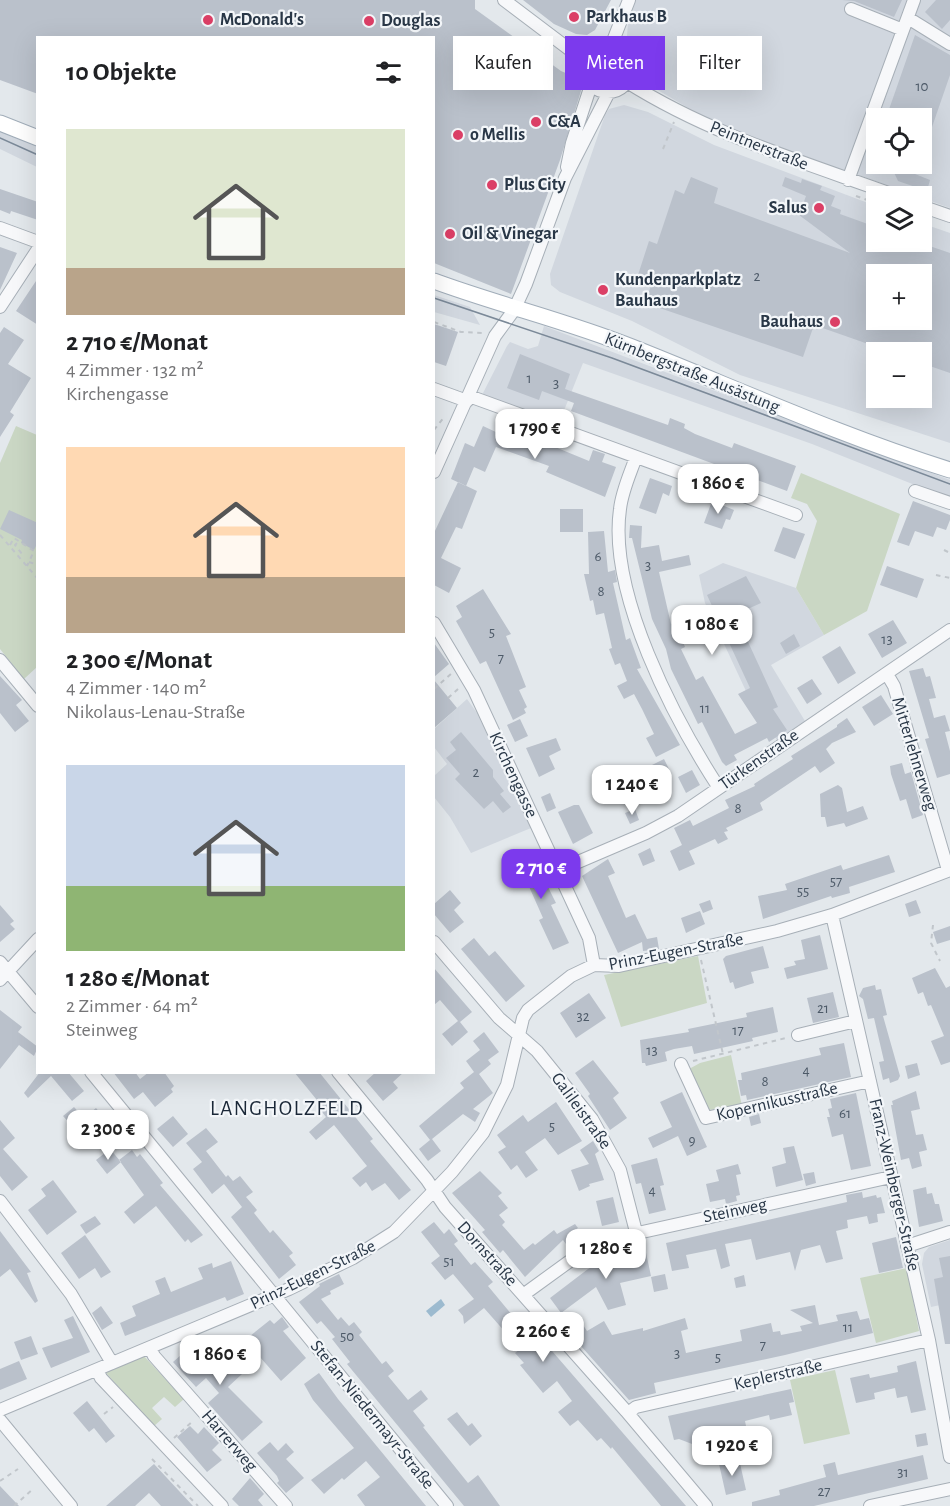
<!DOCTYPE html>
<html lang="de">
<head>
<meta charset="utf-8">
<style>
  body { margin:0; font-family:"Alegreya Sans",sans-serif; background:#f2f2f2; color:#202124; height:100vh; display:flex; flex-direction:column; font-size:22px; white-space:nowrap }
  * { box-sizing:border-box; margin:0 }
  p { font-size:20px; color:#757577 }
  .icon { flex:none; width:33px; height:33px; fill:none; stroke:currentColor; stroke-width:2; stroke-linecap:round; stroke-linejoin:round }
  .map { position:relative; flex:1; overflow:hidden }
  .panel { position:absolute; left:36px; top:36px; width:399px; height:1038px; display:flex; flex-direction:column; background:#fff; border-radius:0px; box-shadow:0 6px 24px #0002 }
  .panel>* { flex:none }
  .guide { position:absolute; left:453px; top:36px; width:406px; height:54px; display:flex; gap:12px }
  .controls { position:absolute; left:866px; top:108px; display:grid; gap:12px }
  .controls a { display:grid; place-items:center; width:66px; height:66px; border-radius:0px; background:#fff; box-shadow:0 6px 24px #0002; font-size:30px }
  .price { position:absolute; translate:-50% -51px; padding:0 14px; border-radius:12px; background:#fff; color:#222; font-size:20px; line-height:39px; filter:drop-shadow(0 2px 3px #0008) }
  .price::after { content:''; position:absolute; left:50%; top:36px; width:18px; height:14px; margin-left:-9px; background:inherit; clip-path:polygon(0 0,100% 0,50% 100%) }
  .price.active { background:#7c3aed; color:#fff }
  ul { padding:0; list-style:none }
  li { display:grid; align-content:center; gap:12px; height:318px; padding:0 30px }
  li span { display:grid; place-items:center; height:186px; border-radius:0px; color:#555 }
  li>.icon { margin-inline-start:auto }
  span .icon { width:108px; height:108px; fill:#fffc; stroke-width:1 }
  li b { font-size:26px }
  h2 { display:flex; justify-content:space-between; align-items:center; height:72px; padding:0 30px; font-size:26px }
  .chip { padding:0 21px; border-radius:0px; background:#fff; box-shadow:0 6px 24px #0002; font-size:21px; line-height:54px }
  .chip.active { background:#7c3aed; color:#fff }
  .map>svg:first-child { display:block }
</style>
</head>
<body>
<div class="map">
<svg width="950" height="1506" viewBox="0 0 950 1506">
  <rect width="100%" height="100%" fill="#e3e8ec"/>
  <path fill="#d1d7df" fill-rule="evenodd" d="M635 0H908L845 172 771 145 702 116 644 82 634 60 627 36 628 23Z
    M918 0H950V208L856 174 876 119V164H921V118H876Z
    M624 105 648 112 714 145 876 206V242H921V223L950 233V443L740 375 632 321 560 292 551 285 550 274 605 115 609 109ZM876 274H921V320H876ZM876 352H921V398H876Z
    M0 131 37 146V167L0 149Z
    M434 295 470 307 480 325 434 312Z
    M544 326 950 480V499L812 444 583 363 559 423 482 395 507 346 510 342 528 349 538 346Z
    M723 563 796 588 824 635 771 665 805 721 777 740 752 704 705 603 699 575Z
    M467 699 477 713 531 828 471 853 450 817 434 797V776L447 764 434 747V729Z
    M950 1240V1303L931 1307 922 1264 924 1253 929 1247Z"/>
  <path fill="#cad7c4" d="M16 426 37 435V667L24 679 0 649V463Z
    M801 473 900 514 867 611 824 635 796 588 817 521 807 504 791 498Z
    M698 956 707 1003 621 1027 604 975Z
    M731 1055 742 1106 709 1110 704 1106 689 1069 700 1063Z
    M907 1268 919 1331 876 1343 860 1278Z
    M143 1355 184 1399 175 1407 164 1397 152 1408 162 1419 154 1426 106 1373 107 1370Z
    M835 1370 850 1434 804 1444 790 1380Z"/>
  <path fill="#9cbacf" d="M441 1299 445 1305 431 1317 426 1311Z"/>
  <path fill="#bac1cb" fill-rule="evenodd" d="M0 0H475V9L561 71 584 81 560 160 511 294 434 263V38H38V94L0 80Z
    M523 0H611L595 30 587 35 576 34 554 24Z
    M842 0H902L894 17 854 1Z
    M936 0H950V20L942 29 925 12Z
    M915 35 950 55V75L923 153 921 118H886Z
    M890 164H919L915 174 930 180 927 191 898 181Z
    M691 177 718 188 714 203 850 253 799 215 806 196 782 186 785 177 801 183 802 179 822 186 820 190 835 196 831 206 841 210 840 214 876 227V242H918L950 253V373L921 363V352H891L814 325 803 357 645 303 652 283 637 278 649 241 657 244 675 190 684 194ZM876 274H921V320H876Z
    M0 189 38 202V220L11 211 10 214 0 210Z
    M0 247 17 253 0 290Z
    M38 278V325L16 311Z
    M434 324 458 332 446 366 434 362Z
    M4 327 24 340 8 364 31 378 10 412 14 415 0 437V333Z
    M520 354 570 374 565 389 668 425 670 418 685 424 684 428 695 434 732 448 734 443 796 466 787 491 571 411 574 403 542 391 539 400 507 388Z
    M501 425 589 461 593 450 605 454 602 462 616 467 605 497 546 472 549 466 496 447 485 472 474 467 466 486 451 479 465 443 474 447 483 426 498 433Z
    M650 478 672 486 669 496 663 493 656 514 639 508Z
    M458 482 477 491 462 529 456 527 441 558 461 568 449 593 434 585V533Z
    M712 501 734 510 730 520 726 519 722 529 704 523Z
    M913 501 950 515V520L946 530 937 527 933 537 915 531 909 546 897 542Z
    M560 509H583V532H560Z
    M9 510 38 523V542L34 550 21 543 22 540 0 529Z
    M630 525 642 526 641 548 659 545 662 561 689 555 691 565 659 572 671 624 675 622 685 647 681 649 696 680 703 676 735 734 757 723 738 694 750 688 707 595 746 576 761 603 741 612 743 615 737 618 778 707 773 709 787 730 769 742 767 738 734 755 737 760 726 766 722 762 702 722 698 724 671 669 666 649 652 619 632 538H629Z
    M783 527 805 534 795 559 774 551Z
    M604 531 608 572 615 570 617 582 613 583 626 640 630 638 641 668 637 669 680 745 656 757 646 738 654 734 642 709 634 694 624 699 617 686 627 681 620 663 615 665 609 649 612 648 604 613 596 615 593 600 590 601 584 574H589L588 532Z
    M887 566 924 579 917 598 880 585Z
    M483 589 511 634 506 636 526 687 519 690 527 707 524 709 526 713 513 720 486 661 480 664 456 621 462 617 456 606Z
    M893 620 907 643 882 658 868 634Z
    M794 634 800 646 786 654 780 643Z
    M434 643 449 664 434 677Z
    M840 646 856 673 838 684 822 657Z
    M923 668 926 677 930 676 936 698 929 699 934 718 945 715 950 731 945 732 950 751V774L937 778 925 739 929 738 909 671Z
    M0 676 22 700 16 705 29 721 15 732 0 713Z
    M812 679 822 694 807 704 797 688Z
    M434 680 457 708 434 728Z
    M881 695 893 714 874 726 862 707Z
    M847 718 856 732 832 743 826 749 835 763 820 773 815 766 760 803 763 810 726 828 728 831 724 832 728 839 718 844 715 839 689 851 695 864 679 871 670 851 682 845 674 828 690 820 693 826 729 808 725 800 755 786 754 784 793 759 791 756 837 727V725Z
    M520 719 528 736 515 742 507 725Z
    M461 732 493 770V777L504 791 500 794 511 807 503 813 493 801 484 809 455 779 460 774 446 758 456 750 450 742Z
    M556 738 561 750 549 756 555 769 539 777 526 748Z
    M664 759 671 773 657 780 650 766Z
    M902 763 905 774 911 772 923 815 912 819 906 799 900 801 891 774 890 766Z
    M617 769 621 778 612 782 608 773Z
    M692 770 700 785 686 793 678 777Z
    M838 785 842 788 847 812 863 806 868 819 846 827 844 823 827 827 825 817H821L820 794Z
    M550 793 556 808 547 812 541 797Z
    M574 805H579L593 833 573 844 558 812Z
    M635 809 639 820 630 824 625 813Z
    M650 848 655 861 643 866 638 854Z
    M526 850 542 885 546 883 556 903 551 905 569 943 553 950 539 920 543 918 527 882 523 885 510 857Z
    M889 855 895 872 849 887 850 893 832 898 831 896 763 919 758 896 787 890 785 884 841 865 843 870Z
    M608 859 615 873 608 876 626 918 635 914 647 939 657 937 659 949 643 951 642 942 618 953 582 876Z
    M450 890 461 903 454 910 464 922 450 933 434 914V904Z
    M710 900 713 909 703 913 699 904Z
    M916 900 921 913 909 917 905 904Z
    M0 905 14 921 10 924 15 929 0 942Z
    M700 911 705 924 686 933 681 918Z
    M950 926V940L937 944 933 932Z
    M820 935 828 969 787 979 784 968 796 965 794 961 805 959 801 940Z
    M474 938 489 956 495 951 525 986 506 1002 461 949Z
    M763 946 769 968 751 972 754 983 735 989 733 982 730 983 723 959 726 956Z
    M434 968 472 1012 460 1022 468 1032 452 1046 442 1034 458 1021 440 1000 434 1005Z
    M935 968 946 988 950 986V1062L941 1065 931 1041 944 1036 931 1005 928 1006 923 992 918 994 912 978Z
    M875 985 876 990 881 989 887 1015 883 1016 900 1076 898 1080 890 1083 889 1078 883 1080 879 1062 884 1061 874 1018 868 1019 863 999 859 996 863 988Z
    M833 992 839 1017 813 1023 807 998Z
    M589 993 606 1018 576 1038 560 1013Z
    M773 1007 778 1032 752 1038 753 1041 694 1054 692 1046 674 1049 665 1052 667 1061 646 1066 645 1063H642L640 1040 689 1032 688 1029 747 1017 746 1013Z
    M0 1010 22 1027 18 1032 38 1047 34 1056 19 1045 0 1069Z
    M484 1032 499 1052 488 1060 491 1064 479 1074 493 1093 473 1109 480 1113 475 1122 463 1114 432 1139 441 1151 428 1161 419 1149 430 1140 419 1126 464 1088 460 1083 474 1072 466 1061 480 1050 473 1041Z
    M844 1043 851 1077 747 1100 746 1095 741 1096 738 1080H742L741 1073 821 1055 819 1048Z
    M593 1060 619 1093 613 1098 627 1118 610 1130 588 1096 590 1094 575 1073Z
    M917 1063 920 1075 908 1079 905 1066Z
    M40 1072H68L84 1091 72 1101 51 1076 28 1098 24 1093Z
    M113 1072H135L140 1079 149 1072H164L174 1086 171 1089 173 1092 155 1107 143 1092 134 1099Z
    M294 1072H319L373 1139 370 1141 411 1190 399 1200 385 1183 372 1191 366 1182 360 1187 352 1178 367 1166 334 1125 316 1140 309 1132 326 1117 318 1107 321 1105Z
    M376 1072H404L393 1082 398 1088 383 1101 366 1081Z
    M916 1091 920 1109 911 1111 916 1135 923 1134 927 1150 919 1152 922 1166 912 1169 909 1158 901 1160 891 1105H893L892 1101Z
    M682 1092 707 1147 687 1156 678 1136 653 1148 648 1138 672 1127 660 1102Z
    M856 1093 871 1166 851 1170 843 1134 832 1137 827 1117H830L828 1109 832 1108 830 1099Z
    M556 1102 582 1141 558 1155 545 1138 525 1152 538 1170 526 1178 517 1165 511 1170 498 1152 506 1147 497 1135 523 1115 528 1122Z
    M74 1107 84 1118 96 1108 119 1136 108 1144 98 1132 91 1137 80 1123 74 1128 63 1116Z
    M759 1114 761 1123 751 1126 749 1117Z
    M173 1116 188 1134 173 1147 157 1129Z
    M0 1120 15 1138 3 1149 28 1177 12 1191 0 1176Z
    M206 1128 218 1142 206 1151 226 1177 228 1175 233 1181 240 1176 253 1192 246 1197 257 1210 254 1213 270 1233 273 1230 293 1253 289 1256 296 1265 279 1279 231 1217 242 1207 224 1184 212 1194 193 1169 202 1162 186 1143Z
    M593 1141 599 1151 595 1154 604 1180 589 1184 590 1186 579 1191 571 1170 589 1164 580 1150Z
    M794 1146 803 1180 776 1187 772 1167 786 1163 783 1148Z
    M110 1149 121 1162 107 1174 96 1160Z
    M132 1150 137 1157 140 1154 163 1183 160 1185 203 1235 191 1243 188 1239 185 1242 156 1206 134 1224 124 1212 144 1195 119 1160Z
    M657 1158 664 1185 660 1186 666 1210 649 1214 641 1183 636 1184 631 1165Z
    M738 1164 741 1174 736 1175 740 1195 736 1196 737 1201 726 1204 725 1199 710 1202 706 1184 719 1181 716 1170Z
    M480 1171 502 1193 498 1196 508 1208 499 1215 505 1222 502 1225 524 1250 533 1243 535 1245 554 1230 557 1234 575 1224 578 1228 573 1231 577 1237 566 1244 563 1240 525 1277 503 1250 500 1253 482 1232 485 1230 452 1193Z
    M814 1172 816 1183 806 1186 803 1174Z
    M53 1180 77 1212 47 1235 28 1210 46 1196 41 1189Z
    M926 1187 927 1194 932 1193 935 1204H939L943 1221 919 1227 913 1190Z
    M862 1192 863 1198 876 1195 877 1198 881 1197 885 1213 877 1214 878 1222 869 1224 867 1216 847 1220 848 1228 836 1231 843 1259 826 1263 820 1245 801 1250 795 1271 790 1252 756 1260 751 1239 725 1244 730 1266 721 1269 716 1249 686 1255 689 1268 672 1271 666 1243 847 1202 846 1195Z
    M613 1197 619 1222 602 1226 596 1201Z
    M95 1216 101 1224 86 1234 80 1225Z
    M434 1222 444 1234 449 1229 458 1241 454 1244 471 1265 475 1262 493 1282 488 1286 517 1321 519 1319 542 1347 546 1344 686 1506H661L612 1447 611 1449 601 1438 597 1441 578 1420 570 1426 558 1412 572 1401 557 1381 543 1393 520 1365 524 1363 515 1353 520 1349 484 1308 464 1324 463 1316 458 1310 474 1299 453 1274 445 1280 431 1263 440 1256 421 1232Z
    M0 1231 31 1272 27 1273 38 1301 35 1303 10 1269 0 1277Z
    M85 1235 111 1272 101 1278 95 1268 79 1279 61 1253Z
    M896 1237 903 1268 879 1273 872 1243Z
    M645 1248 651 1276 620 1283 626 1305 608 1310 596 1287 561 1313 550 1298 588 1269 613 1255Z
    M950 1256V1344H945L934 1279 943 1277 939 1258Z
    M231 1261 244 1294 227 1301 225 1297 125 1336 120 1323 136 1316 132 1306 160 1294 155 1281 165 1277 171 1292 203 1279 198 1268 212 1263 213 1268Z
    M339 1274 344 1284 330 1291 331 1294 321 1299 338 1320 341 1317 349 1326 354 1322 362 1332 359 1335 382 1364 386 1361 394 1371 388 1376 408 1400 421 1390 428 1399 413 1411 425 1426 423 1427 468 1483 478 1475 500 1506H464L347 1364 350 1362 332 1339 335 1337 321 1321 317 1324 299 1302 320 1286 319 1284Z
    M665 1274 668 1289 654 1292 651 1277Z
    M744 1275 746 1286 736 1288 734 1278Z
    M815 1305 819 1325 838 1321 836 1315 857 1311 860 1320 869 1318 873 1333 785 1355 654 1383 656 1393 629 1400 580 1345 575 1330 583 1325 587 1331 604 1321 612 1335 643 1328V1331L685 1318 688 1329 681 1331 686 1353 742 1341 740 1330 771 1323 773 1332 780 1331 781 1335 802 1331 800 1326 813 1323 790 1310Z
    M101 1306 113 1323 102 1330 92 1313Z
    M73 1316 90 1352 51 1368 42 1348 73 1338 64 1320Z
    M282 1317 289 1327 283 1331 306 1358 281 1381 245 1340 270 1320 274 1324Z
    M31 1336 38 1354 21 1360 14 1342Z
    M217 1339 231 1355 228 1358 242 1374 228 1387 263 1422 242 1441 208 1403 219 1393 206 1378 196 1387 173 1362 189 1348 197 1356Z
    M19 1361 27 1379 0 1390V1369Z
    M916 1361 926 1410 911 1413 907 1396 897 1398 895 1388 874 1393 875 1399 856 1403 850 1378 869 1374 870 1378 898 1372 897 1366Z
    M319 1373 338 1399 426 1506H365L357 1495 380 1477 366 1461 344 1480 342 1478 324 1494 311 1480 354 1448 313 1400 304 1384Z
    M791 1389 794 1402 789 1403 792 1415 770 1420 769 1415 745 1421 746 1426 704 1436 705 1441 692 1444 679 1439 674 1440 668 1416Z
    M87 1401 115 1436 106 1443 94 1428 89 1432 73 1413Z
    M457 1412 468 1426 472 1423 482 1436 470 1446 447 1419Z
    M190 1426 198 1434 204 1427 219 1443 212 1450 222 1460 207 1472 177 1437Z
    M926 1433 928 1445 917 1447 915 1435Z
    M270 1442 278 1451 286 1443 294 1452 286 1459 304 1478 286 1493 277 1483 279 1481 277 1476 257 1453Z
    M923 1455 928 1479 814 1506H752V1502L780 1495 779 1490 826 1477 823 1465 835 1462 838 1475Z
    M739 1459 746 1490 726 1495 719 1464Z
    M154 1464 193 1506H161L149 1493 135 1506H106Z
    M250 1478 264 1494 258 1500 263 1506H239L232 1499Z
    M0 1486 19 1506H0Z"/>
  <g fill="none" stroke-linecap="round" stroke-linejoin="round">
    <g stroke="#a7afb7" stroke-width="14">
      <path id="minor" d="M504 0 586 62
        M851 9 903 30
        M908 18 950 44
        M611 46 629 0
        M585 69a23 23 0 1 1 46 0a23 23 0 1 1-46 0Z
        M627 82C711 135 804 162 897 196
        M567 167 572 143 591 85
        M848 180 914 0
        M921 206 950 216
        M0 228 38 242
        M0 307 38 249
        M434 389 467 401
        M469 396 796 515
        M636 457C630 474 622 491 620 509 608 593 674 719 719 788
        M434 472 495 336 514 310 526 284 565 178 609 92
        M915 491 950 503
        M434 623 474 690 589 938 594 965
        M0 660 38 706
        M887 674 894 686 948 870
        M557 871 646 833 678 816 950 630
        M832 915 929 1340 950 1457
        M434 942 499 1018 537 1051 592 1119 620 1170 636 1232
        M0 962 38 1007
        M0 980 38 939
        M798 1035 856 1021
        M681 1064 706 1118 870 1081
        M91 1072 447 1506
        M338 1072 427 1180 445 1207 626 1411 706 1506
        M0 1201 71 1294 112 1363
        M907 1246 950 1232
        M523 1295 585 1250 606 1240 891 1177
        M150 1348 154 1356 286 1506
        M97 1370 101 1378 222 1506
        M0 1410 289 1289 353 1258 394 1232 452 1172 483 1133 507 1085 523 1018 528 1010 571 976 594 965 619 966 777 931 832 915 950 870
        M628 1413 636 1407 929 1340
        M0 1420 71 1506
        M870 1506 950 1489"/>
    </g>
    <g stroke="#a1adb9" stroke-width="17">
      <path id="major" d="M0 123 38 138
        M434 281C499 305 567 321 632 347 738 389 841 436 950 470"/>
    </g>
    <path stroke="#c1c6cb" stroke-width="2" stroke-dasharray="4.5 4.5" stroke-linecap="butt" d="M663 149 674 122
      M856 196 876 203
      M434 322 461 332 483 333
      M434 430 445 416
      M0 535 38 579
      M17 543 15 545 22 554 18 556
      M10 545 14 538 34 551 27 566
      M944 550 950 553
      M29 562 38 565
      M936 575 950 578
      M434 689 451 674
      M448 698 458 689
      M933 925 931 943 940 961
      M701 960 723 1054
      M693 1061 786 1038
      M104 1414 113 1407
      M174 1438 194 1420
      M152 1459 198 1506
      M0 1481 18 1469
      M14 1506 34 1488"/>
    <use href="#minor" stroke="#f7f8fa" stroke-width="12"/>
    <use href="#major" stroke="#fff" stroke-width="15"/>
    <path stroke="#7b8998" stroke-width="1.5" d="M0 138 38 155
      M434 298 612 358 950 484"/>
  </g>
  <g fill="#db3f66" stroke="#f3f6f9" stroke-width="2">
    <circle cx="574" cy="17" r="6"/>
    <circle cx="208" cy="20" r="6"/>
    <circle cx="369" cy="21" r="6"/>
    <circle cx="536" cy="122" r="6"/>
    <circle cx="458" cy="135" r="6"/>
    <circle cx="492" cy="185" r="6"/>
    <circle cx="819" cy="208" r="6"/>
    <circle cx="450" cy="234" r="6"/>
    <circle cx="603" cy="290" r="6"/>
    <circle cx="835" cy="322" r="6"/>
  </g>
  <g text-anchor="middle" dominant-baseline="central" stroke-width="4.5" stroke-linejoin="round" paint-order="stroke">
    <g font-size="15" fill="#4d5a68">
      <text x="922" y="86">10</text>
      <text x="757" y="276">2</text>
      <text x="529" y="378">1</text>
      <text x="556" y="383">3</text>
      <text x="598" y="556">6</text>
      <text x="648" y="565">3</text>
      <text x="601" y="591">8</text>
      <text x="492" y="632">5</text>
      <text x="887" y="639">13</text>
      <text x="501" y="658">7</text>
      <text x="705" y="708">11</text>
      <text x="476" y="772">2</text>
      <text x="738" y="808">8</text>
      <text x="836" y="881">57</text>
      <text x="803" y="891">55</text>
      <text x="823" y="1008">21</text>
      <text x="583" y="1016">32</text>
      <text x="738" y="1030">17</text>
      <text x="652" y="1050">13</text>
      <text x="806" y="1070">4</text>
      <text x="765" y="1081">8</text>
      <text x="845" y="1113">61</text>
      <text x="552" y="1126">5</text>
      <text x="692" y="1140">9</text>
      <text x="652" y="1190">4</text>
      <text x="449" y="1261">51</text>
      <text x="848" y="1327">11</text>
      <text x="347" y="1336">50</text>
      <text x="763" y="1345">7</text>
      <text x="677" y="1353">3</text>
      <text x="718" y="1357">5</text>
      <text x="903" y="1472">31</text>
      <text x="824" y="1491">27</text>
    </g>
    <g font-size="18" font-weight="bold" fill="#293747" stroke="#f3f6f9" text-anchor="start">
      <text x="586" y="17">Parkhaus B</text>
      <text x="220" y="20">McDonald's</text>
      <text x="381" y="21">Douglas</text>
      <text x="548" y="122">C&amp;A</text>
      <text x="470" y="135">o Mellis</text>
      <text x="504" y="185">Plus City</text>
      <text x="807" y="208" text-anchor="end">Salus</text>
      <text x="462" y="234">Oil &amp; Vinegar</text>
      <text x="615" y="280">Kundenparkplatz<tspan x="615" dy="21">Bauhaus</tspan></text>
      <text x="823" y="322" text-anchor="end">Bauhaus</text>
    </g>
    <g font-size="18" fill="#293747" stroke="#f3f6f9">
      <text transform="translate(759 146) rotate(22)">Peintnerstraße</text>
      <text transform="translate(692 373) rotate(22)">Kürnbergstraße Ausästung</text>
      <text transform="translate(914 754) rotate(73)">Mitterlehnerweg</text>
      <text transform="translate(759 760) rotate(-35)">Türkenstraße</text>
      <text transform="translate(513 775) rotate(65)">Kirchengasse</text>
      <text transform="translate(676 952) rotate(-11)">Prinz-Eugen-Straße</text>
      <text transform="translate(777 1102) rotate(-13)">Kopernikusstraße</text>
      <text transform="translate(581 1111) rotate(54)">Galileistraße</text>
      <text transform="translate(894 1185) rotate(77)">Franz-Weinberger-Straße</text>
      <text transform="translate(735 1211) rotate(-12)">Steinweg</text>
      <text transform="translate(487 1254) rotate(48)">Dornstraße</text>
      <text transform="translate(313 1275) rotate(-26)">Prinz-Eugen-Straße</text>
      <text transform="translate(778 1375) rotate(-13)">Keplerstraße</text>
      <text transform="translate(372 1415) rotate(51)">Stefan-Niedermayr-Straße</text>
      <text transform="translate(229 1441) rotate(49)">Harrerweg</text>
    </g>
    <g font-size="21" letter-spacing="1.5" fill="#1b2838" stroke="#f3f6f9">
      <text x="287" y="1108">LANGHOLZFELD</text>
    </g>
  </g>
</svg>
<div class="controls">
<a><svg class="icon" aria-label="locate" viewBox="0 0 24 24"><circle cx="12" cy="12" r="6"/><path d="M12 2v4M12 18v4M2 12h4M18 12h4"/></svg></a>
<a><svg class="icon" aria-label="layers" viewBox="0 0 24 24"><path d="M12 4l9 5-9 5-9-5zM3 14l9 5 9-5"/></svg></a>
<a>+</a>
<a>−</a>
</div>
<b class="price" style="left:535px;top:460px">1 790 €</b>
<b class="price" style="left:718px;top:515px">1 860 €</b>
<b class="price" style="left:712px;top:656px">1 080 €</b>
<b class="price" style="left:632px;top:816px">1 240 €</b>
<b class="price active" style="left:541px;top:900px">2 710 €</b>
<b class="price" style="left:108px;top:1161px">2 300 €</b>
<b class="price" style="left:606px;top:1280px">1 280 €</b>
<b class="price" style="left:543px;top:1363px">2 260 €</b>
<b class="price" style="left:220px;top:1386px">1 860 €</b>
<b class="price" style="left:732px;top:1477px">1 920 €</b>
<div class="guide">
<a class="chip">Kaufen</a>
<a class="chip active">Mieten</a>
<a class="chip">Filter</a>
</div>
<section class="panel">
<h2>10 Objekte<svg class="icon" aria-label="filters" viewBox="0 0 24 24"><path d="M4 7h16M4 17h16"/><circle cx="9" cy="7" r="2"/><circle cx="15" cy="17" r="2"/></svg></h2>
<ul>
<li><span style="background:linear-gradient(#dfe7d0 75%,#b9a48a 0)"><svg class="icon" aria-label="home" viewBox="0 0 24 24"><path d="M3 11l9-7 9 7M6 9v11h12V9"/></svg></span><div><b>2 710 €/Monat</b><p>4 Zimmer · 132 m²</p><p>Kirchengasse</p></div></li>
<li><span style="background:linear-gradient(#ffd9b3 70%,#b9a48a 0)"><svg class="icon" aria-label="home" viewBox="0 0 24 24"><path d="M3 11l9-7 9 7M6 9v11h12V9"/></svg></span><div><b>2 300 €/Monat</b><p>4 Zimmer · 140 m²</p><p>Nikolaus-Lenau-Straße</p></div></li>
<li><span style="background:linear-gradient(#c9d6e8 65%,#8fb573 0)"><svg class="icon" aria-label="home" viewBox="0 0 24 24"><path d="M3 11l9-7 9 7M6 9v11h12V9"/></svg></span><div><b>1 280 €/Monat</b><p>2 Zimmer · 64 m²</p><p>Steinweg</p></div></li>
</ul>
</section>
</div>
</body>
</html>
